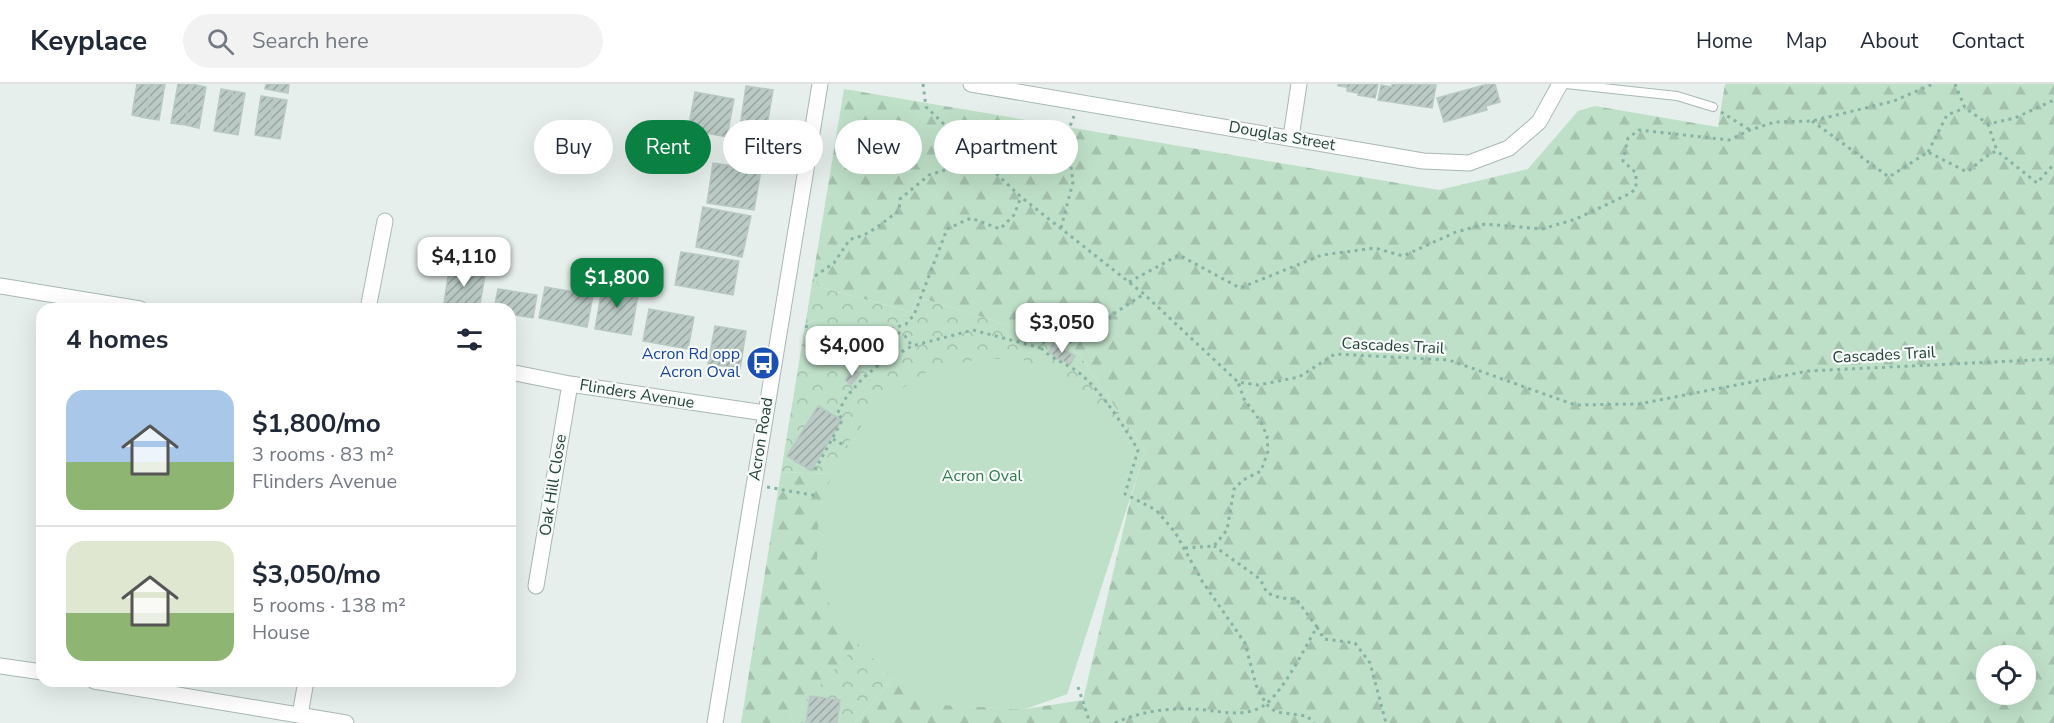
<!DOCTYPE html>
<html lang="en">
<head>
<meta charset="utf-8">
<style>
  body { margin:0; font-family:"Nunito Sans",sans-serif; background:#f2f2f3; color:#1f2937; height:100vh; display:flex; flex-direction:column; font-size:22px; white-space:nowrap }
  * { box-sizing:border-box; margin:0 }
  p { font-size:20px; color:#747a83 }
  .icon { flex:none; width:33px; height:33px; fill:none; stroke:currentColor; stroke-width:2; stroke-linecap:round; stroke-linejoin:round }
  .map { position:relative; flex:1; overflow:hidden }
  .sheet { position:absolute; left:36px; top:219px; width:480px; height:384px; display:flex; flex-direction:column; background:#fff; border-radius:18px; box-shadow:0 6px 24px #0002 }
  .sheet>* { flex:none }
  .top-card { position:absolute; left:534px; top:36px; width:570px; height:54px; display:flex; gap:12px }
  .buttons { position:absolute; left:1976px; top:561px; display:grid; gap:12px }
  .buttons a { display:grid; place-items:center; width:60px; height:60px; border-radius:50%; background:#fff; box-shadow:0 6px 24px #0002; font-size:30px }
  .price { position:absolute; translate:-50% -51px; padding:0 14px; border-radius:12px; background:#fff; color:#222; font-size:20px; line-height:39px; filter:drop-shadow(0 2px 3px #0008) }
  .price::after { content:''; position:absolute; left:50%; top:36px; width:18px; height:14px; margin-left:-9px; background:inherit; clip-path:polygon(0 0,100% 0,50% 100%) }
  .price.active { background:#0b8043; color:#fff }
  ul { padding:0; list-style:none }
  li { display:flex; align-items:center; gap:18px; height:150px; padding:0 30px }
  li+li { border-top:2px solid #e0e1e3 }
  li span { display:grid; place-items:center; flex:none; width:168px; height:120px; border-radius:18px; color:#555 }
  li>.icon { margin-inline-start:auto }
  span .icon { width:72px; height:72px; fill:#fffc; stroke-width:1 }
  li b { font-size:26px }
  h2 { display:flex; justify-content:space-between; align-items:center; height:72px; padding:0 30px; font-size:26px }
  .tag { padding:0 21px; border-radius:27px; background:#fff; box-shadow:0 6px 24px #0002; font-size:21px; line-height:54px }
  .tag.active { background:#0b8043; color:#fff }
  header { display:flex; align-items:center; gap:36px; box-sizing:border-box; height:84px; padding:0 30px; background:#fff; border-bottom:2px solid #e0e1e3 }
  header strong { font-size:28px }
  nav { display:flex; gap:33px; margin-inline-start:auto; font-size:21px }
  .search { width:420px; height:54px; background:#f2f2f3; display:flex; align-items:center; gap:15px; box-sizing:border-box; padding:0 21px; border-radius:33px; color:#747a83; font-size:22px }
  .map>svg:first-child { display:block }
</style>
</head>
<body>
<header>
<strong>Keyplace</strong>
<div class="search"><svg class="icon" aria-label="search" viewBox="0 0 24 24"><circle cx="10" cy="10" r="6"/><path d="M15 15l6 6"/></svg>Search here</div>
<nav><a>Home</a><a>Map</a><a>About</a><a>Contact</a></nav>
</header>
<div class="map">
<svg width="2054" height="639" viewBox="0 0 2054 639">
  <defs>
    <pattern id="forest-firs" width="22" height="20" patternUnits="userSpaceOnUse" patternTransform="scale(1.5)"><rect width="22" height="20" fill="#bfe0c8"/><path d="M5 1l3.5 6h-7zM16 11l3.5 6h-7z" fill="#a4c1ad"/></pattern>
    <pattern id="park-crowns" width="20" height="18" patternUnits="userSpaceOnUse" patternTransform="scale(1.5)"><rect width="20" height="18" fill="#bfe0c8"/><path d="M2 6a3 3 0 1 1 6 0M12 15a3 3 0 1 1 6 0" fill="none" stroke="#a4c1ad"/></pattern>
    <pattern id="building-hatch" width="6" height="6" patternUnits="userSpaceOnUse" patternTransform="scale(1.5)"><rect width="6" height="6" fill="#bbcac4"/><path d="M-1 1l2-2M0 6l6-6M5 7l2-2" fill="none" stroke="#98a6a0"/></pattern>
  </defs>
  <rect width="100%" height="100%" fill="#e6efeb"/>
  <path fill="url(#forest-firs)" fill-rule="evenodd" d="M1725 0H2054V639H855L893 594 945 621 1025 625 1083 616 1131 413 1145 367 1079 270 1046 253 918 213 912 228 819 203 813 193 844 5 1439 106 1528 85 1578 27 1595 22 1718 43ZM1986 572H2025V610H1986Z
    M781 388 833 390 819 424 838 540 860 559 789 634 794 639H741Z"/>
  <path fill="url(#park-crowns)" d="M813 193 819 203 912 228 918 213 1046 253 1079 270 1145 367 1067 610 1025 625 945 621 893 594 855 639H794L789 634 859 559 838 540 817 489 819 424 832 390 781 388Z"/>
  <path fill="#bfe0c8" d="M982 275H1022L1076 304 1145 367 1067 610 1025 625 945 621 893 594 838 540 817 489 819 424 843 364 882 318 933 284Z"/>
  <path fill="url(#building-hatch)" stroke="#b8c9c2" stroke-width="1.5" d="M137 0H151L146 34 132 31Z
    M151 0H165L159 36 146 34Z
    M178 0H192L185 41 171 39Z
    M192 0 206 3 199 44 185 41Z
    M266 0H289L288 9 265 5Z
    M1338 0H1378L1375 14 1358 11V9L1347 7V3L1338 2Z
    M1392 0 1436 1 1432 24 1378 16 1381 1 1392 3Z
    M1488 0H1495L1500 18 1486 22 1487 26 1444 38 1437 14Z
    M746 2 773 6 764 60 738 56Z
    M221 5 233 7 226 49 214 47Z
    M233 7 245 9 238 51 226 49Z
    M695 8 734 15 727 53 688 46Z
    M261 12 274 14 267 53 255 51Z
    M274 14 287 16 280 55 267 53Z
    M713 79 761 86 754 126 707 119Z
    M703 123 751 132 742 173 696 163Z
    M681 168 739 177 733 211 675 201Z
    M450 181 486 186 479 225H443Z
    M603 199 639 205 631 251 595 245Z
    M545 203 593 211 587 243 539 234Z
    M498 205 537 211 533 234 510 230V225H494Z
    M649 225 694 233 688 265 643 257Z
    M715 242 746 247 740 285 708 280Z
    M1053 259 1075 272 1070 281 1048 268Z
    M854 285 860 290 851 301 845 296Z
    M818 322 842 336 811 387 787 372Z
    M810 612 840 616 837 639H806Z"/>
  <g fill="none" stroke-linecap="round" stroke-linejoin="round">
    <g stroke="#a8b8b2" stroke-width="10">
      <path id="lane" d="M1566 0 1677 12 1713 23"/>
    </g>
    <g stroke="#a8b8b2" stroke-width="17">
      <path id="street" d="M971 0 1423 77 1469 79 1509 64 1539 38 1560 0
        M1291 53 1299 0
        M0 202 140 225
        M368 225 385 137
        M510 288 570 300 765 329
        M536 502 570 300
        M0 582 42 588
        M94 597 346 639
        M300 631 306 597
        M715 639 820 0"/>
    </g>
    <path stroke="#86b3a5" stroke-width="3" stroke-dasharray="3 4.5" stroke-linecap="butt" d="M923 0 926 23 1021 113 1144 210 1238 298 1258 301 1299 293 1335 270 1449 276 1575 321 1639 320 1808 287 2054 275
      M1955 0 1965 24 1988 40 2015 34 2054 16
      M1721 28 1750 46
      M1812 37 1889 93 1928 68 1967 88C1978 80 1985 71 1997 67L2037 99 2054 80
      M1988 40 1997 67
      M1928 68 1947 31 1965 24
      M1061 144 1073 98 1067 50 1074 32
      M815 192 834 179 850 155C868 153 884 137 899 127L900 115 929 91 982 75
      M1129 198 1179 171 1240 204 1322 171 1375 164 1403 172 1456 148 1485 140 1542 145 1576 135 1631 109 1636 104V89L1623 77 1628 54 1639 46 1729 56 1750 46 1775 38 1812 37 1894 17 1933 0
      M805 242C831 251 858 262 880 280
      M891 245 906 240 914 231 947 145 971 134 1000 145 1014 131 1021 113
      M891 245 905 252 912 262
      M1041 264C1053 277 1072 281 1084 293 1106 314 1123 341 1138 366L1125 410 1156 426 1175 448 1202 497 1245 559 1256 601 1266 620 1276 628 1307 632 1314 639
      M833 355 847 363
      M815 386 843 335 837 330 847 312 864 293 880 280 912 262 973 246 1041 264 1046 253 1049 250 1064 262 1144 210
      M767 403 818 412
      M1185 464 1214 462 1227 446 1234 405 1243 396 1261 387 1268 367 1267 352 1261 338 1244 315 1238 298
      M1317 543 1324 555 1355 559 1370 579 1386 639
      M1078 603 1090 639
      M1115 639C1139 628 1165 624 1191 625 1215 625 1246 637 1267 619 1286 603 1304 565 1317 543L1296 515 1281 514 1267 509 1260 495 1214 462"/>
    <use href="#lane" stroke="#fff" stroke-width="8"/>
    <use href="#street" stroke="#fff" stroke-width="15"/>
  </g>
  <defs>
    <g id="bus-disc" transform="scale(1.725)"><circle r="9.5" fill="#1a4fb4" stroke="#f7fbf9"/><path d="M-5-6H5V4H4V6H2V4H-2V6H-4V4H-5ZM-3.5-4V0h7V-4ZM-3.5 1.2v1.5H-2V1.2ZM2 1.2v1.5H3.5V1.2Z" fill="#fff"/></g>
  </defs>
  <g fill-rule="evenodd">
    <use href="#bus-disc" x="763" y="279"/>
  </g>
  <g text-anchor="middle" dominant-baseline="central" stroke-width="4.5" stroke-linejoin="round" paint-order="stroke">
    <g font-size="16" fill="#24423a" stroke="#f7fbf9">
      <text transform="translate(1282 52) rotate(10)">Douglas Street</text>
      <text transform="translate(1393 262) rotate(3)">Cascades Trail</text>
      <text transform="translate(1884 271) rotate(-3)">Cascades Trail</text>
      <text transform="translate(637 310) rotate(9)">Flinders Avenue</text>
      <text transform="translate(761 355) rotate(-81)">Acron Road</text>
      <text transform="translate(553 401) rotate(-81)">Oak Hill Close</text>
    </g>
    <g font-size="16" fill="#164399" stroke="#f7fbf9" text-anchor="end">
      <text x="740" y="270">Acron Rd opp<tspan x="740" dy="18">Acron Oval</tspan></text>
    </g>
    <g font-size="16" fill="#2d7a4b" stroke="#f7fbf9">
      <text x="982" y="392">Acron Oval</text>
    </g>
  </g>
</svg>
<div class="buttons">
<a><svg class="icon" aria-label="locate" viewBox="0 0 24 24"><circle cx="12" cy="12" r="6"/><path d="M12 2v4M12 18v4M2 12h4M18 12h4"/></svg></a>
</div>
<b class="price" style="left:464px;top:204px">$4,110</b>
<b class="price active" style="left:617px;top:225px">$1,800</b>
<b class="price" style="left:1062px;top:270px">$3,050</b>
<b class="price" style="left:852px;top:293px">$4,000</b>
<div class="top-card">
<a class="tag">Buy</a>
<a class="tag active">Rent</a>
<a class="tag">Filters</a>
<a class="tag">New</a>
<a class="tag">Apartment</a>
</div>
<section class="sheet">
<h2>4 homes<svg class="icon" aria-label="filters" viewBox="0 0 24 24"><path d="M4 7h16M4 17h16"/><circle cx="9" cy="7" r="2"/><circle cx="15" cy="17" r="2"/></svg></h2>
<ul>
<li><span style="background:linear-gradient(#a9c7e8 60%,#8fb573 0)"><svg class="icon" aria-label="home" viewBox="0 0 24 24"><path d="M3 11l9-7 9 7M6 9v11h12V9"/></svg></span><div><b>$1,800/mo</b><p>3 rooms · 83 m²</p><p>Flinders Avenue</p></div></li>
<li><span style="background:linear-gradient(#dfe7d0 60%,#8fb573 0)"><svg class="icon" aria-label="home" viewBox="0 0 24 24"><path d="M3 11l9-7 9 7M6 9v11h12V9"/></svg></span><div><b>$3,050/mo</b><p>5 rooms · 138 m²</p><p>House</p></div></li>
</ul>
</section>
</div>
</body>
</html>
